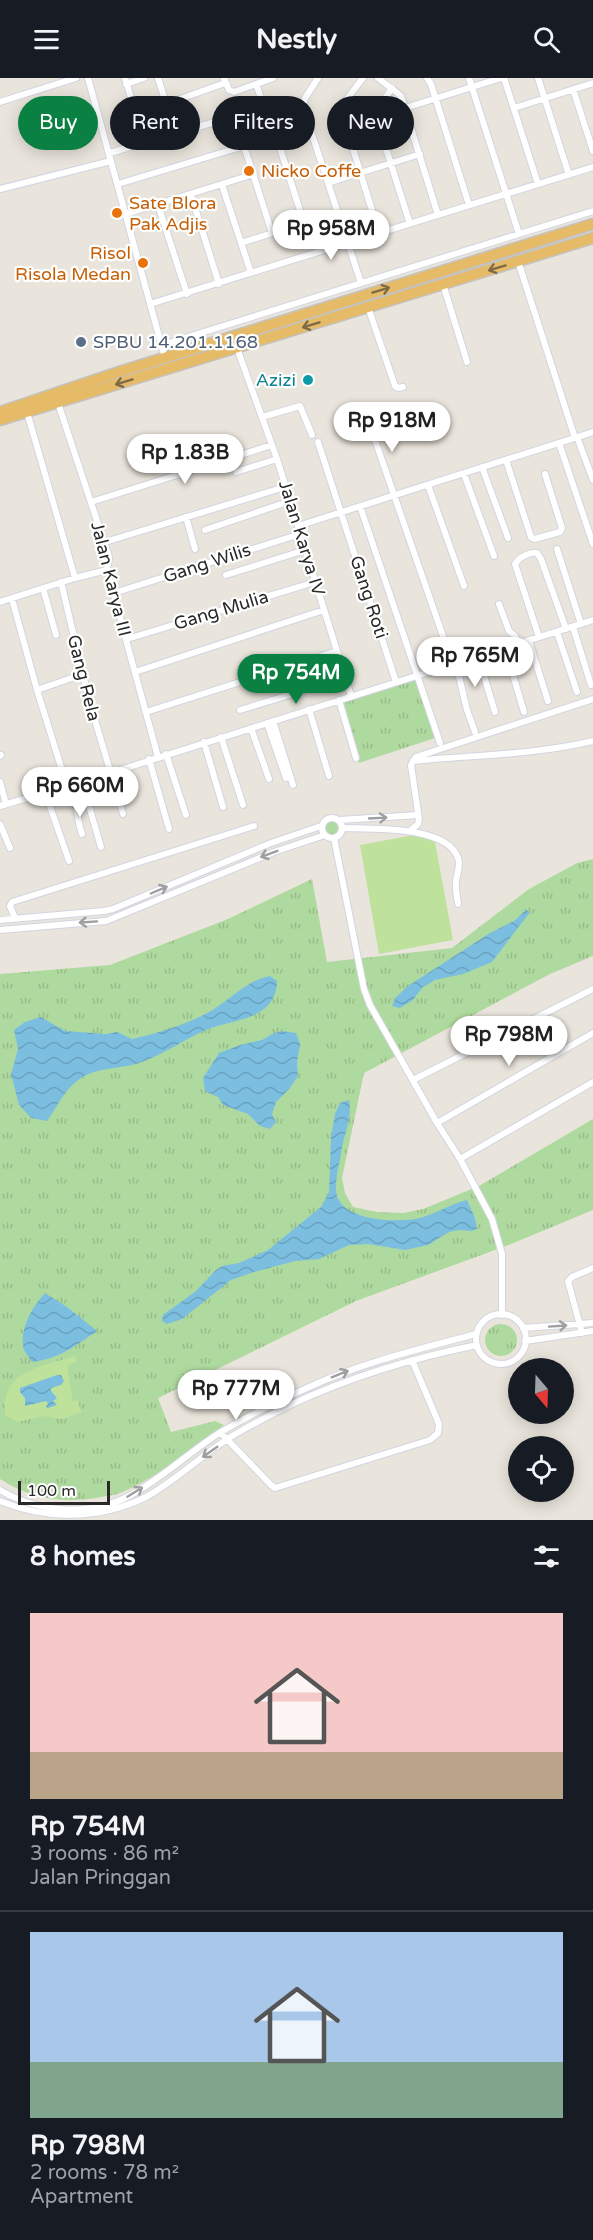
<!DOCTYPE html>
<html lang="en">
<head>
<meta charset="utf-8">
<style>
  body { margin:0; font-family:"Varela Round",sans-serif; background:#242831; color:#f1f3f6; height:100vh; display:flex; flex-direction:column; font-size:22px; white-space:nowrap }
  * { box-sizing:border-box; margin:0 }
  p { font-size:20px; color:#9ea1a6 }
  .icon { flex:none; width:33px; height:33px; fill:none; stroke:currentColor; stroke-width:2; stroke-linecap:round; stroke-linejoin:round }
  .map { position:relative; height:1442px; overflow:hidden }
  .side { display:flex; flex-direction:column; background:#171b24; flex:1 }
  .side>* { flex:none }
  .hud { position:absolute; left:18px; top:18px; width:558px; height:54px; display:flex; gap:12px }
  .needle { width:39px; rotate:161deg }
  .fabs { position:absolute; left:508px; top:1280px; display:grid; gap:12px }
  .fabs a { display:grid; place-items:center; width:66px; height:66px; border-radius:50%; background:#171b24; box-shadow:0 3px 15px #0003; font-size:30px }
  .scale { position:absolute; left:18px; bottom:15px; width:92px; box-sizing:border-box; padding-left:6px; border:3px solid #292929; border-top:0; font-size:16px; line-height:21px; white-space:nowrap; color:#292929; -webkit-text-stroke:4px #fff; paint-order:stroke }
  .price { position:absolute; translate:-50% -51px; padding:0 14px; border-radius:21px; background:#fff; color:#222; font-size:20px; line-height:39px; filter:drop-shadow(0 2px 3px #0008) }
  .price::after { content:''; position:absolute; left:50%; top:36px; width:18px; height:14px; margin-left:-9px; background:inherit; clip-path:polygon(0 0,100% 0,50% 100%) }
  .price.active { background:#0b8043; color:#fff }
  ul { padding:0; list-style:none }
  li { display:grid; align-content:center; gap:12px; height:318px; padding:0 30px }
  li+li { border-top:2px solid #363941 }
  li span { display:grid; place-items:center; height:186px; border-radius:0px; color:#555 }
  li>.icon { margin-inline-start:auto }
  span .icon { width:108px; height:108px; fill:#fffc; stroke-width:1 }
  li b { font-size:26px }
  h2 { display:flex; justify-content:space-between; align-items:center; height:72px; padding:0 30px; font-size:26px }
  .chip { padding:0 21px; border-radius:27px; background:#171b24; box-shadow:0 3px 15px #0003; font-size:21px; line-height:54px }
  .chip.active { background:#0b8043; color:#fff }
  header { display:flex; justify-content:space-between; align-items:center; height:78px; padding:0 30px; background:#171b24; font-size:27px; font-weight:700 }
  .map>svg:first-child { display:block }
</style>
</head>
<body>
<header><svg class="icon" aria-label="menu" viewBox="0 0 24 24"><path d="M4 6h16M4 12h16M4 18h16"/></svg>Nestly<svg class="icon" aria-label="search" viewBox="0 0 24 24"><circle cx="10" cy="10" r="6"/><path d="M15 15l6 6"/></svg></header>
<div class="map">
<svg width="593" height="1442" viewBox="0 0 593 1442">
  <defs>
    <pattern id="grass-tufts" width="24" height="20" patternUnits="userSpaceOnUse" patternTransform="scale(1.5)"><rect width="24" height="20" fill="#afda9f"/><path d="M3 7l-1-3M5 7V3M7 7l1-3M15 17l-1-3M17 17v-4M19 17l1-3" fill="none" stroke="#97bb89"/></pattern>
    <pattern id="water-waves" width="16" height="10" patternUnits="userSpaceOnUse" patternTransform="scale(1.5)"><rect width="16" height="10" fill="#7bbee0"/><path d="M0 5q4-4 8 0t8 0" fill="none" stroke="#6aa3c0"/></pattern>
  </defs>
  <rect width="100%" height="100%" fill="#eae5dc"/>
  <path fill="url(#grass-tufts)" d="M415 600 435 660 359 685 340 624Z
    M324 750a7 7 0 1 1 14 0a7 7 0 1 1-14 0Z
    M593 781V878L550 896 364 995 342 1100 345 1115 353 1129 377 1134 403 1135 423 1131 479 1108 593 1041V1132L506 1168 356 1223 158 1320 171 1354 215 1343 224 1347C191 1370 158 1400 120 1415 113 1418 104 1418 97 1420 62 1425 30 1421 0 1401V896L110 887 228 841 312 801 327 884 452 870 529 811 577 785Z
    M485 1262a16 16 0 1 1 32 0a16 16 0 1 1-32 0Z"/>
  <path fill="#bee19c" d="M414 757 435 764 453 862 379 876 360 767Z
    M75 1278 77 1283 67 1288 73 1324 78 1322 81 1334 63 1341 45 1338 17 1344 5 1337C0 1292 44 1288 75 1278Z
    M250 1292 259 1321 242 1327 232 1298Z"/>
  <path fill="url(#water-waves)" d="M526 832 530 834 492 884 463 896 435 902 422 910 413 922 400 930 392 928 395 920 408 908 490 855 514 843Z
    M270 898 277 903C277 914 273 924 264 931 247 944 223 944 204 953 183 962 164 976 142 984 123 991 98 989 81 1000 64 1011 58 1028 47 1043L31 1040 19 1027 11 996 18 971 14 952 25 944 41 939 65 953 106 956 117 954 132 961C158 955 188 946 211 933 231 921 247 902 270 898Z
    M282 953 296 955 300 966 297 984 298 998 290 1010 276 1024 272 1036 276 1044 270 1051 260 1048 248 1036 223 1027 218 1019 205 1013 203 1000 219 975 240 967 262 962 274 955Z
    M349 1022C353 1040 343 1058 341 1076 339 1087 335 1102 336 1113 339 1144 398 1145 420 1140 437 1135 450 1126 467 1122L475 1140 477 1151 472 1153 459 1152 449 1154 428 1167 405 1172 368 1166 349 1167 319 1181 295 1183 254 1194 231 1202 182 1241 167 1246 162 1243 163 1237 196 1213 216 1192 222 1188 239 1185 268 1172 321 1129 329 1114 331 1059 335 1036 340 1025Z
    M45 1215 67 1229 97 1253C73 1269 61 1280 32 1284 29 1279 23 1273 23 1267 21 1248 33 1228 45 1215Z
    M57 1297H61L64 1303 61 1307 51 1310V1313L57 1320 53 1323 57 1327 48 1330 46 1329 48 1325 46 1323 25 1328V1320L20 1314V1310Z"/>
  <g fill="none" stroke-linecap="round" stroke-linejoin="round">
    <g stroke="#d2d4e0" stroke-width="8">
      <path id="minor" d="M88 0 165 280
        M125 0 145 66
        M158 0 176 56
        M224 0 229 12 234 14 273 0
        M318 0 305 20 303 29 361 205
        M363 0 343 26 341 32 379 155
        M378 0 401 18 438 137
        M427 0 431 6 469 127
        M469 0 519 156
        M504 0 538 106
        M538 0 569 97
        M126 6 144 0
        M256 6 271 49
        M392 10 379 29 378 45 410 146
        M573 11 593 73
        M0 24 76 0
        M166 26 225 5
        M405 30 501 0
        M514 30 593 5
        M273 48 304 145
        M110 75 225 41
        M328 105 420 76
        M118 106 244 68
        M222 107 251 195
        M0 111 111 83
        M191 117 219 206
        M158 127 187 216
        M126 136 254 96
        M272 155 244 68 242 55 308 41
        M241 165 338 134
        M518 183 575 360
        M443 206 467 284
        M150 226 593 89
        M368 229 395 308 398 310 403 309
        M162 267 593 133
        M237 270 277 381 351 618
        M58 325 109 479 107 492 158 679
        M27 334 75 500
        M262 339 300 328 312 357
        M367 339 453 587
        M577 359 593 402
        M318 364 396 604
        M559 365 593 466
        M506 382 531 459 534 461 560 454 562 450 545 396
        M482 389 508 460
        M236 394 277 381
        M464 396 494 478
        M428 407 464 508
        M91 424 272 367
        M360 428 440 665
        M186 439 195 471
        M298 448 593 354
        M205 452 290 423
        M105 464 285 409
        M557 471 581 546
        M226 497 305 472
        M61 504 89 622 123 736
        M43 510 56 557
        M114 515 300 456
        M12 521 37 612 67 708
        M0 524 75 500 107 492
        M499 526 509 553 515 558 519 566
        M573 549 591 607
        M557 554 577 614
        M539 559 515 486C519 479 530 474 537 475L541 481 566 551
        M127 561 315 504
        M529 563 548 623
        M505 570 524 634
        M478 579 495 634
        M456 586 467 632 475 654
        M135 594 324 532
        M37 612 83 596
        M339 622 356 680
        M309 631 329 698
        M240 632 345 600
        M146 634 337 573
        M273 643 293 707
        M267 645 286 700
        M251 650 269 701
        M221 659 243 727
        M204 664 223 729
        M166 676 186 737
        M0 678 1 677
        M149 681 169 751
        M413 683C472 677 535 677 593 663
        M0 704 6 726
        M82 704 101 769
        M72 706C77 723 76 739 82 756
        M45 714 69 783
        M0 728 82 704 593 542
        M322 750a10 10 0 1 1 20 0a10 10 0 1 1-20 0Z
        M339 742 418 737
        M0 746 10 770
        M342 750C370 751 447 747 458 780 461 788 457 795 456 803 455 810 457 818 458 826
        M411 752 418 746 419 741 411 687 416 679 593 621
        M334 760 364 911 370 927 437 1045 460 1081 492 1141 502 1176V1237
        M15 840 10 828 12 824 254 748
        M0 842 104 833 113 831 271 765 321 748
        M0 852 106 843 274 774 325 757
        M413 1002 593 911
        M437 1045 593 955
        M460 1081 593 1004
        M476 1261a25 25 0 1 1 50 0a25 25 0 1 1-50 0Z
        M523 1250 593 1245
        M582 1255 568 1203 572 1199 593 1190
        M525 1263 593 1253
        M221 1355 271 1407 275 1410 430 1362 438 1355 439 1346 412 1282
        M0 1412C39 1435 91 1439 131 1417 163 1400 190 1373 221 1354 248 1338 278 1323 307 1310 361 1285 419 1271 476 1256
        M0 1423C47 1442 97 1442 144 1420 173 1405 198 1380 226 1362 246 1349 269 1338 290 1327 350 1299 412 1280 477 1267"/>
    </g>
    <g stroke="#c3c3c3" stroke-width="13">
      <path id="trunk" d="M0 334 116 295 593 146
        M0 342 593 160"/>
    </g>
    <use href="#minor" stroke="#fff" stroke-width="6"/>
    <use href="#trunk" stroke="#e6bb68" stroke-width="10"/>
  </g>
  <defs><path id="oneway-shaft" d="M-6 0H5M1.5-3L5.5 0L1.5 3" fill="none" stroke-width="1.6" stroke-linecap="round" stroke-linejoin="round" transform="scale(1.5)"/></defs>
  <g stroke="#7e6b45">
    <use href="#oneway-shaft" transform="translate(497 190) rotate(163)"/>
    <use href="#oneway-shaft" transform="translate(381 212) rotate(-17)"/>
    <use href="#oneway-shaft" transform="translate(311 247) rotate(163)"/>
    <use href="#oneway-shaft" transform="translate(124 304) rotate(163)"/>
  </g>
  <g stroke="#9f9f9f">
    <use href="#oneway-shaft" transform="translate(378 740) rotate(-3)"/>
    <use href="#oneway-shaft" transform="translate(269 776) rotate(159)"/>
    <use href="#oneway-shaft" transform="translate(159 812) rotate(-23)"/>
    <use href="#oneway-shaft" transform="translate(88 844) rotate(176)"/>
    <use href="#oneway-shaft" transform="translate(558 1248) rotate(-4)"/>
    <use href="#oneway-shaft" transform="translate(340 1296) rotate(-22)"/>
    <use href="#oneway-shaft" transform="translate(210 1374) rotate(145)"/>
    <use href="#oneway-shaft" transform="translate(135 1414) rotate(-32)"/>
  </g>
  <g fill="#e8710a" stroke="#fff" stroke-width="2">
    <circle cx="249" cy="93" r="6"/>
    <circle cx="117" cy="135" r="6"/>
    <circle cx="143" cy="185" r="6"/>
  </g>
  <circle fill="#5c6f8a" stroke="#fff" stroke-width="2" cx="81" cy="264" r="6"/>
  <circle fill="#0f9aa8" stroke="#fff" stroke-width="2" cx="308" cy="302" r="6"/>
  <g text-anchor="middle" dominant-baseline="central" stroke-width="4.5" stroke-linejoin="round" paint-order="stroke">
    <g font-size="18" fill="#c56008" stroke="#fff" text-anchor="start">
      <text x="261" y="93">Nicko Coffe</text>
      <text x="129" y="125">Sate Blora<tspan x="129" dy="21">Pak Adjis</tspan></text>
      <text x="131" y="175" text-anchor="end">Risol<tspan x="131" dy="21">Risola Medan</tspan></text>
    </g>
    <g font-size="18" fill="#4e5e75" stroke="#fff" text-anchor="start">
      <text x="93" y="264">SPBU 14.201.1168</text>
    </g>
    <g font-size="18" fill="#0d838f" stroke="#fff" text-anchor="end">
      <text x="296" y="302">Azizi</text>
    </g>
    <g font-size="18" fill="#292929" stroke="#fff">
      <text transform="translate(302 460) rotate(73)">Jalan Karya IV</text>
      <text transform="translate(207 485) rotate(-18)">Gang Wilis</text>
      <text transform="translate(111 501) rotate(76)">Jalan Karya III</text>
      <text transform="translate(369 519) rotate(72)">Gang Roti</text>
      <text transform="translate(221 532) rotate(-17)">Gang Mulia</text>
      <text transform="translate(84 600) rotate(76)">Gang Rela</text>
    </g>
  </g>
</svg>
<div class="fabs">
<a><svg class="needle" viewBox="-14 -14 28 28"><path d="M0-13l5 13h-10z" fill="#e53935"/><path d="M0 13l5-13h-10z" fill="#9ea1a6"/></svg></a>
<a><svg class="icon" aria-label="locate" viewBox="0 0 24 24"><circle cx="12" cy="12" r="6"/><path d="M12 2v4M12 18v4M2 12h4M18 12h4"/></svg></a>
</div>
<div class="scale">100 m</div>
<b class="price" style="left:331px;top:183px">Rp 958M</b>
<b class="price" style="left:392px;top:375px">Rp 918M</b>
<b class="price" style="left:185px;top:407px">Rp 1.83B</b>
<b class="price" style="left:475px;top:610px">Rp 765M</b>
<b class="price active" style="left:296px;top:627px">Rp 754M</b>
<b class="price" style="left:80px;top:740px">Rp 660M</b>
<b class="price" style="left:509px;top:989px">Rp 798M</b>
<b class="price" style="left:236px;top:1343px">Rp 777M</b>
<div class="hud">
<a class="chip active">Buy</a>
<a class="chip">Rent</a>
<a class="chip">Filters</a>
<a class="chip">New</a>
</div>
</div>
<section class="side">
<h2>8 homes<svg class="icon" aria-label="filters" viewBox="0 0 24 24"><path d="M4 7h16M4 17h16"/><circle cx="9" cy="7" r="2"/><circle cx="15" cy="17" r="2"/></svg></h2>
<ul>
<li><span style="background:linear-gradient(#f6c9c9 75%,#b9a48a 0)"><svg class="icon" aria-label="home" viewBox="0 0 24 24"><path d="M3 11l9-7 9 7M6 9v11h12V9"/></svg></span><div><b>Rp 754M</b><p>3 rooms · 86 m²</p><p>Jalan Pringgan</p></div></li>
<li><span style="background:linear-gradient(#a9c7e8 70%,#7fa58c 0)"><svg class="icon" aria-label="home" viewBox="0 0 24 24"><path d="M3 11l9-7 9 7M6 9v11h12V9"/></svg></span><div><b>Rp 798M</b><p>2 rooms · 78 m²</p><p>Apartment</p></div></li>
</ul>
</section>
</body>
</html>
